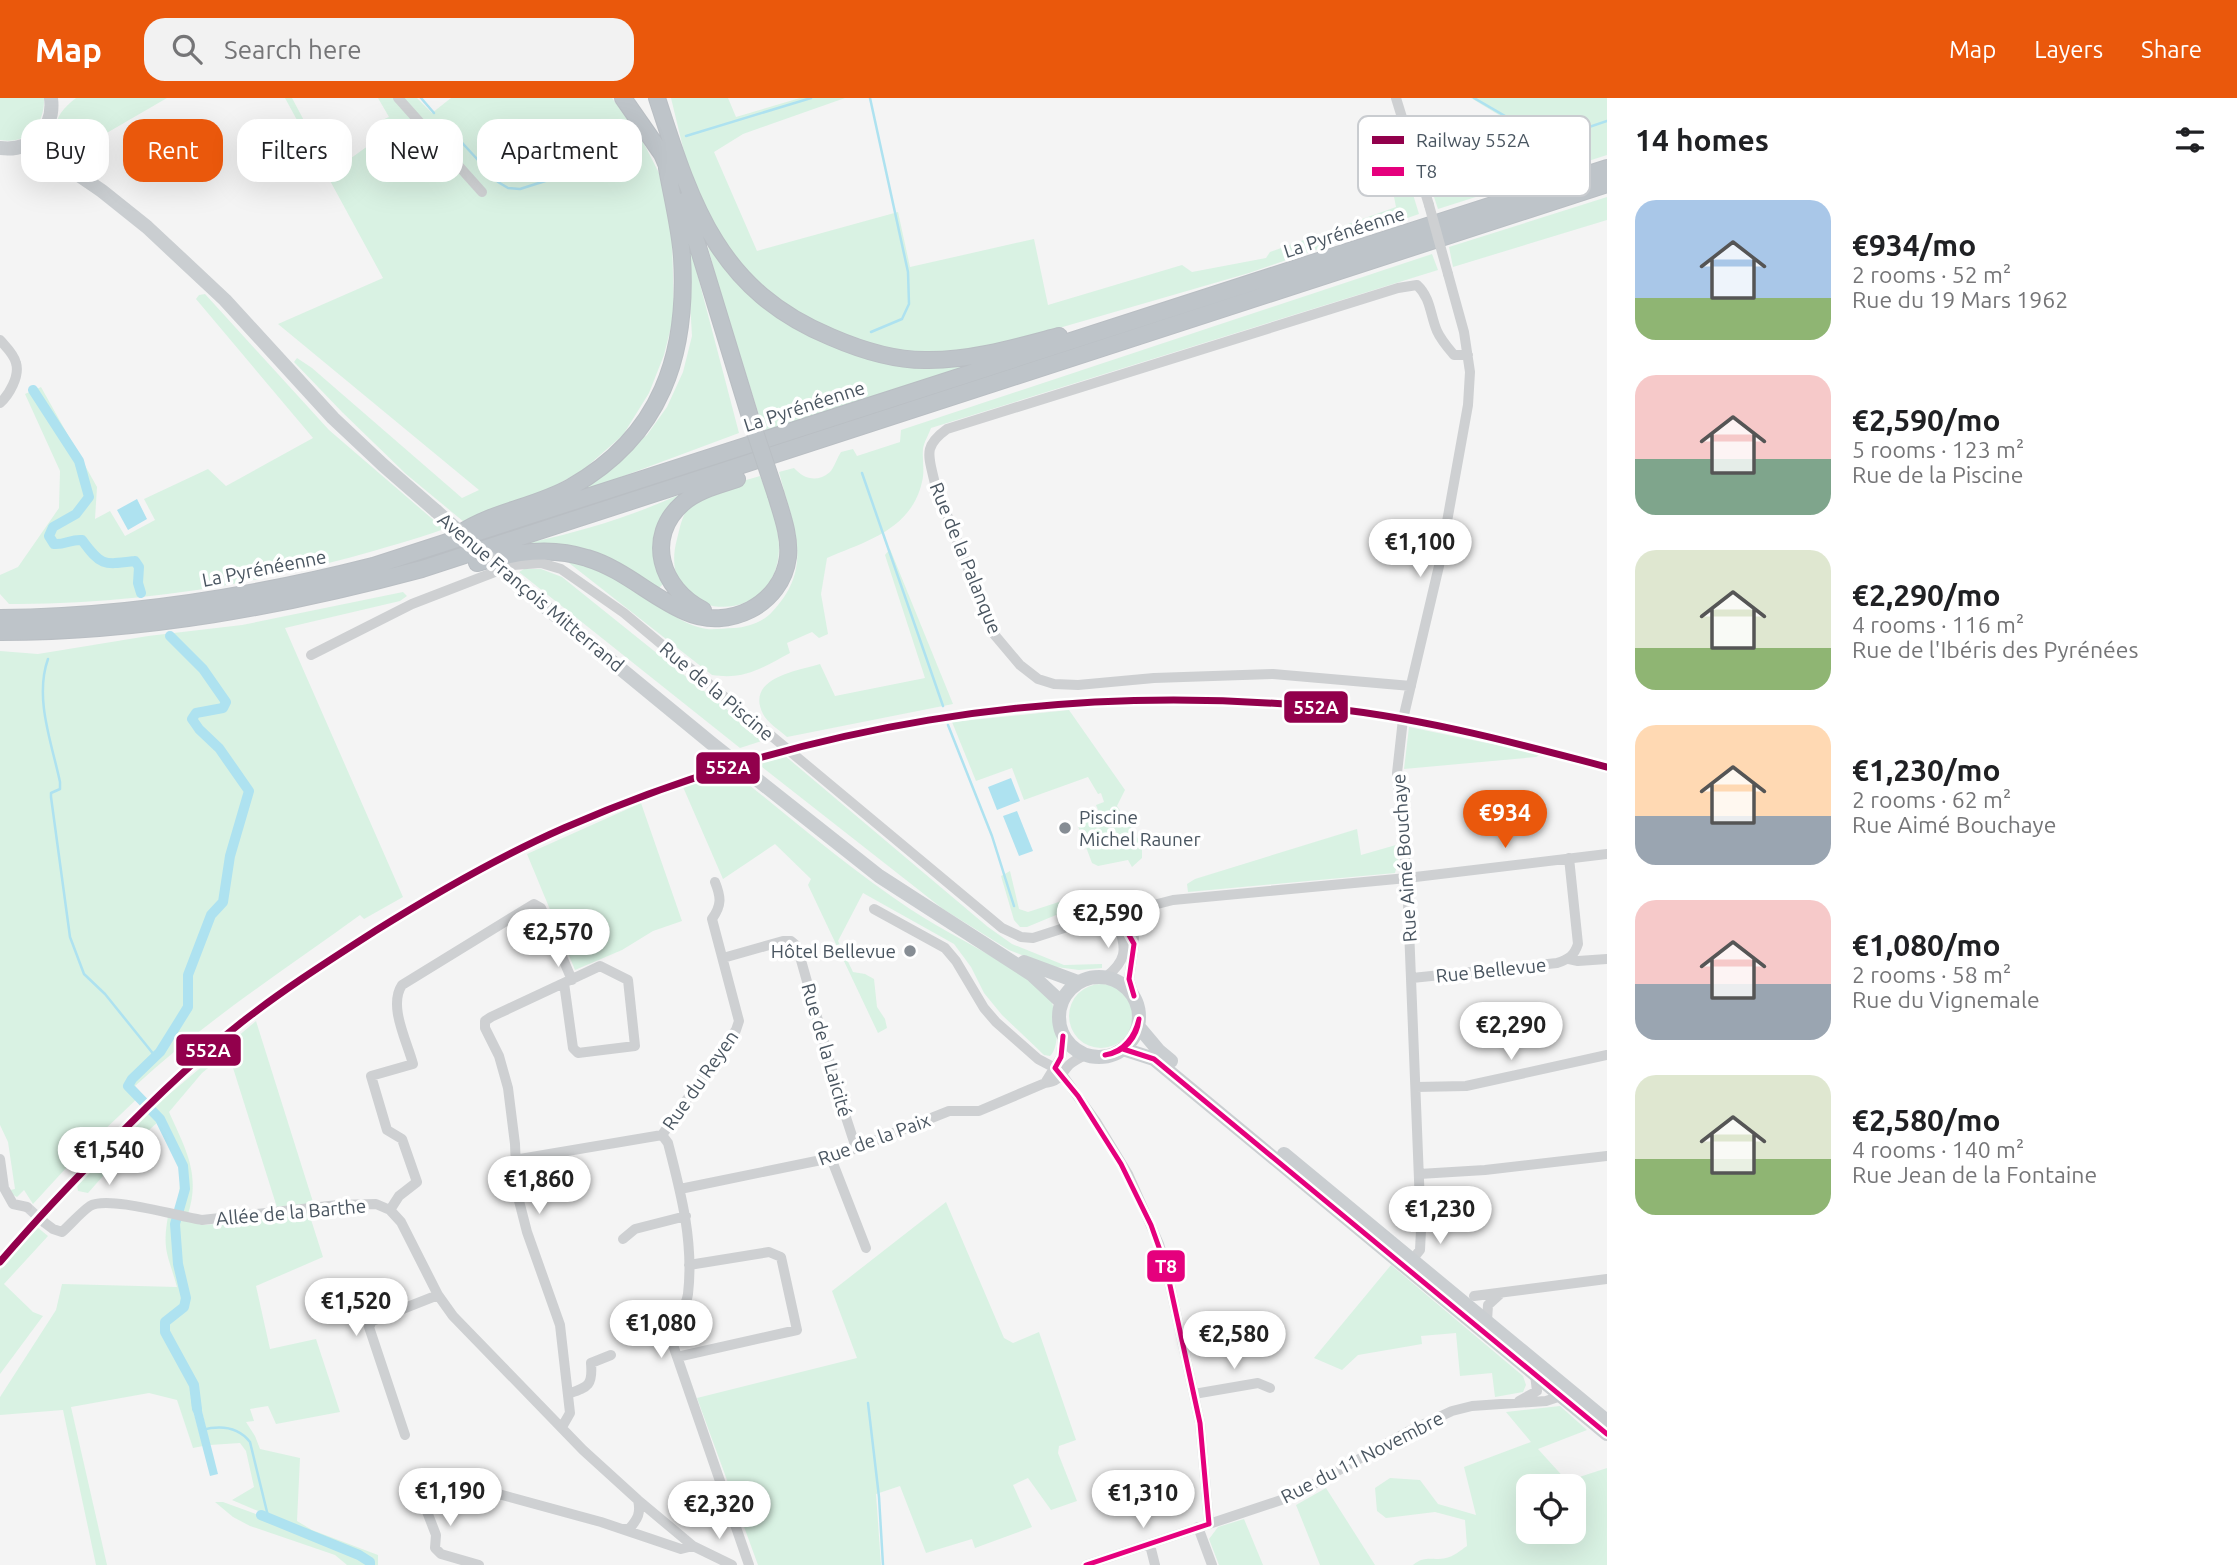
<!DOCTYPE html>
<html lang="en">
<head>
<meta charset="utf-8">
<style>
  body { margin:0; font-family:Ubuntu,sans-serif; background:#f2f2f2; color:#202124; height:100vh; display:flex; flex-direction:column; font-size:26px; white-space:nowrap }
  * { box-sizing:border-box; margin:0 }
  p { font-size:23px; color:#757577 }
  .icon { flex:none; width:38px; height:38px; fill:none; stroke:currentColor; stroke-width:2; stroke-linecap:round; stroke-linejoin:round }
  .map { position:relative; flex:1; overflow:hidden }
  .panel { display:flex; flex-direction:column; background:#fff; width:630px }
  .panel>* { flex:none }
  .banner { position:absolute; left:21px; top:21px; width:665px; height:63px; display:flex; gap:14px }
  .controls { position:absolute; left:1516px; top:1376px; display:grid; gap:14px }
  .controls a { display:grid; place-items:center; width:70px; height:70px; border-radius:14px; background:#fff; box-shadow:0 7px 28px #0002; font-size:35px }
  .price { position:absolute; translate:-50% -60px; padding:0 16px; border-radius:24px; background:#fff; color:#222; font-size:23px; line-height:46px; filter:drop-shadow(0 2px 4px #0008) }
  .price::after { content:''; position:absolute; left:50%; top:42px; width:21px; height:16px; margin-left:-10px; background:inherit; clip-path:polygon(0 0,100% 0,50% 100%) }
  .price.selected { background:#ea580c; color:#fff }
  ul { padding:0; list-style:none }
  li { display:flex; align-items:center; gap:21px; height:175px; padding:0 28px }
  li span { display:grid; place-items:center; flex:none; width:196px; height:140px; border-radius:21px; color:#555 }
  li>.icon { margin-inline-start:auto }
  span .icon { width:84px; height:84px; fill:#fffc; stroke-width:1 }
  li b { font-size:30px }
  h2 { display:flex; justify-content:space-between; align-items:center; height:84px; padding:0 28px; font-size:30px }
  .pill { padding:0 24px; border-radius:21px; background:#fff; box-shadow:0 7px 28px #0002; font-size:24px; line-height:63px }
  .pill.selected { background:#ea580c; color:#fff }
  header { display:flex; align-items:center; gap:42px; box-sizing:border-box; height:98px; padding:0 35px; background:#ea580c; color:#fff }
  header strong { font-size:33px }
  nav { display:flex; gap:38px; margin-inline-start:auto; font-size:24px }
  .search { width:490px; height:63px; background:#f2f2f2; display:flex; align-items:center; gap:18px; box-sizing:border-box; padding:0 24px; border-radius:21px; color:#757577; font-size:26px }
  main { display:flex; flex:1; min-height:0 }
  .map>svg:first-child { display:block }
</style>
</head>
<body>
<header>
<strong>Map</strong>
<div class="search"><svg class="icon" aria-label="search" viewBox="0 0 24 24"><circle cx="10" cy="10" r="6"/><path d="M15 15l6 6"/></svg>Search here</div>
<nav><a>Map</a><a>Layers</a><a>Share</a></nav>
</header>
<main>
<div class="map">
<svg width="1607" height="1467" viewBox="0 0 1607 1467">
  <rect width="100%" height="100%" fill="#f4f4f4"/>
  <path fill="#d9f2e3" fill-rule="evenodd" d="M0 0H44C45 26 28 47 0 42Z
    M76 0H167L86 47 77 58C52 35 48 22 76 0Z
    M285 0H292L325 62 341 58 347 63 383 37 378 29 382 22 389 19 378 0H417L432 15 451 0H612L641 40 659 75 667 108 672 139 674 217 664 257 649 295 623 337 583 372 544 394 464 424 406 376 342 314 294 264 297 260 312 270 462 400 479 392 278 226 383 180Z
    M671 0H728L736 19 800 0H845L743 36 714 54 757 153 898 114 910 169 1034 141 1048 207 1182 167 1192 174 1266 160 1270 154 1396 109 1384 48 1386 33 1392 28 1419 116 1249 175 997 248 925 256 890 251 863 244 817 224 776 201 743 170 714 130 693 91Z
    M1471 0H1607V57L1438 111 1432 93 1548 52 1545 45Z
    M1607 99V122L1453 169 1449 149Z
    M712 147 741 185 849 251 976 264V266L764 333 721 198 708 149Z
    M691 152 739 335 586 392 583 388 647 337 667 309 683 274 692 238 687 153Z
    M1432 156 1438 172 931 330C929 336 924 344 923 351 922 362 925 372 922 384 911 432 866 443 827 460L821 496 828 536 819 540 812 534 787 545 790 555C762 570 745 582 712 577L569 465C614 457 662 525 707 531 715 532 725 530 734 530 747 529 763 524 772 514 816 468 792 427 779 374L794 370C804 381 817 385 830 374 834 370 837 360 841 354L853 351 857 358 900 344 901 332Z
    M205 196 329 332 444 431C414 442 383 450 352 459 241 489 124 507 9 506L0 496V477L18 469 59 410 60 373 25 296 41 289 97 389 95 421 110 413 125 438 155 422 144 401 208 371 226 388 313 340 196 201 199 197Z
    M760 378C769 401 779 426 779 451 777 534 654 525 677 441 680 430 682 415 691 407 708 390 738 385 760 378Z
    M681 396 683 398 672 409 664 485 658 491 532 447V444C584 433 632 418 681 396Z
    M890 451 953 606 787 639C779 632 767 624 763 616 745 580 797 573 820 566L835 598 925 580 885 457Z
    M524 471H541L562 479 765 642 740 650 519 474Z
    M403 494 407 498 400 503 285 530 403 799 364 821 360 817C284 872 204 924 135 988L142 996 78 1057 33 1106 24 1092 17 1099 5 1093 15 1091 8 1044 0 1027V553L38 556 148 538 242 527Z
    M1069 612 1125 692 1117 708 1142 747V760L1132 769 1128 762 1098 768 1092 765 1077 725 1100 717 1096 707 1104 704 1101 695 1098 696 1088 679 1024 702 1012 670 976 683 952 624Z
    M1409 629 1541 656 1536 659 1404 671Z
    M784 657 988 829 1012 846 1064 867 1102 866V870L1079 872 1049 868 1009 852 943 811 757 665Z
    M733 674C791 720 848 770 910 811 945 834 984 852 1020 876 1028 881 1040 886 1046 894 1057 906 1062 947 1050 958L1044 957 1002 917 984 895 971 869 954 846 863 795 838 843 853 874 865 876 874 881 877 909 885 921 887 930 878 935 808 787 811 781 775 746 723 781 683 689Z
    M641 705 682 823 653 833 622 852 575 872 527 756Z
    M1357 731 1361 757 1396 747 1398 763 1395 775 1188 794 1187 786 1195 781Z
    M1010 773 1019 811 1028 814 1065 802H1071L1073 810 1027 829H1020L1014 822 1001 778Z
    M1069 918a32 32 0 1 1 64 0a32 32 0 1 1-64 0Z
    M256 923 313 1104 306 1106 323 1159 256 1188 270 1251 316 1241 340 1314 276 1326 268 1308 250 1311 254 1323 246 1324 255 1338 260 1351 300 1360 297 1423 312 1432 378 1457V1467H347L335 1457 250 1428 233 1419 215 1404H223L272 1422V1419L232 1402 254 1389 246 1353 240 1345 210 1347 198 1297 192 1309 203 1348 193 1350 177 1302 149 1295 71 1309 107 1467H96L63 1312 0 1317V1299L56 1212 62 1186 177 1189C168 1156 162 1154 168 1118L205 1127 280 1119 228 954 202 975 169 1014C185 1050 201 1076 188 1116L176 1109C186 1071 176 1057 157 1025L126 1052 88 1095 78 1093 77 1087 154 1009Z
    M946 1104 1004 1240 1013 1245 1039 1234 1076 1342 1059 1348 1058 1355 1077 1403 1051 1412 1028 1380 1013 1387 1032 1429 975 1450 972 1441 926 1455 900 1388 876 1396 881 1467H758L697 1300 857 1260 832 1193Z
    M37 1129 48 1138 4 1186 33 1214 43 1218 0 1276V1172Z
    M1391 1167 1523 1278 1526 1287 1523 1294 1495 1299 1492 1275 1460 1278 1456 1235 1421 1238 1422 1246 1358 1257 1342 1272 1314 1260Z
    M1560 1308 1587 1332 1538 1351 1567 1383 1607 1370V1467H1413C1425 1457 1433 1463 1446 1460 1453 1459 1461 1452 1467 1448L1465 1422 1435 1414 1386 1420 1377 1413 1375 1390 1390 1380 1420 1382 1438 1406 1476 1417 1464 1369 1531 1344 1506 1314ZM1528 1388H1573V1433H1528Z
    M1326 1390 1375 1467H1320L1296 1407Z
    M1244 1421 1263 1467H1219L1209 1441 1218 1429Z"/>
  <path fill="#aee2f0" d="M137 401 147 421 128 432 117 412Z
    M1011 680 1020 703 997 712 988 689Z
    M1017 713 1033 753 1019 758 1003 718Z
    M198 1297 218 1376 210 1378 192 1309 191 1298Z"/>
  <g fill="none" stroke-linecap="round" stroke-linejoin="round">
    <path stroke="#aee2f0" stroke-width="2.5" d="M421 0 434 15
      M870 0 908 174 909 206 902 221 871 234
      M1474 0 1548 43 1607 23
      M445 26 498 84 508 90 520 91 640 53
      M686 38 811 0
      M862 375 943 608
      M48 561C34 600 52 646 60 684V691L51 695V699L70 839 84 876 105 896 155 958
      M948 627 992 738 1014 808
      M868 1305 879 1399 883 1467
      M202 1332C221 1327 238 1329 250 1344L268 1418"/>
    <path stroke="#aee2f0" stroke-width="10" d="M33 292 79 363 89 399 76 416 53 429 49 438 54 446C65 447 71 441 82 442 101 468 103 467 135 463L139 469 138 485 141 495
      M170 538 203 571 226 604 223 610 196 615 192 621 199 631 219 650 249 693 230 758 223 804 211 817 188 877V909L160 954 132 981 128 988 160 1021 183 1068 185 1091 175 1126 178 1166 186 1200 184 1209 165 1224V1234L194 1287 197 1311
      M261 1417 359 1457 370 1464V1467"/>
    <path stroke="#d2d4d7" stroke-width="10" stroke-dasharray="10 5" stroke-linecap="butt" d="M27 1109 45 1125"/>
    <g stroke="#b9bec3" stroke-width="18">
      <path id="highway" d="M623 0 662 56 671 77
        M657 0C692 108 718 192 831 239 861 252 896 263 929 262 973 262 1017 249 1059 238
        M684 103 751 322
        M459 436C493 413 536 409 571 389 661 338 688 257 682 159 680 130 672 99 667 70
        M477 465C514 454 550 448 587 460 624 471 651 499 686 514 728 533 782 507 788 459 790 438 782 417 776 397
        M703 512C661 491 644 439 683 405 698 392 719 387 737 381
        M0 520C126 519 251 499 373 468L1607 70
        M0 534C143 534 284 508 422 471L1607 86"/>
    </g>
    <path stroke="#ced0d2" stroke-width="10" d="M398 0 482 94
      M1396 0 1429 107
      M0 242C5 248 14 256 16 265 20 278 9 297 0 305
      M311 557 412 506 513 467 541 465 561 471 624 515 1002 830 1021 839 1033 840 1095 820 1112 823 1125 830 1134 846 1129 881 1134 898
      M1411 588 1273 576 1154 580 1078 587 1054 586 1038 581 1020 567 993 535 935 386C929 358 922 349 947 331L1398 190 1417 187C1431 200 1430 217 1437 233 1441 242 1448 250 1454 257H1468
      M874 811 945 850 956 863 984 910 996 924 1038 961 1055 970 1063 978 1097 1025 1128 1076 1159 1146 1166 1169 1200 1325 1209 1426
      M1112 823 1134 812 1173 802 1407 780 1607 756
      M1134 841C1132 825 1134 820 1148 811
      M723 860 783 843H791L797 848 841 1004 856 1050
      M1569 861 1578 863 1607 861
      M1106 879C1126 863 1127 852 1119 829
      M1412 880 1557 865C1569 861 1574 858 1578 846L1569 760
      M1045 985 1061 959 1063 938
      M1416 989 1466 988 1607 957
      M662 1037 668 1045C681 1095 694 1144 688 1196 685 1216 671 1222 673 1247L749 1467
      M831 1060 866 1150
      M0 1061 4 1090 13 1106 27 1109
      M514 1062 662 1037 736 932 739 923 712 821C722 807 721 799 715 784
      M1419 1076 1485 1072 1607 1058
      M680 1091 831 1060 949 1013H979L1045 985C1059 984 1061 976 1069 967 1073 963 1080 960 1085 957
      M390 1112 399 1098 417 1084 402 1041 387 1032 371 978 413 966C407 943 388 908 402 887L534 806 541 810 572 882
      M45 1125 53 1131 62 1134C71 1126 80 1115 90 1108 108 1097 180 1119 202 1122L338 1107 376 1106 390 1112 401 1124 438 1197 453 1218 583 1352 638 1402 693 1448 732 1467
      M623 1141 635 1131 686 1118
      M1412 1162 1420 1152 1421 1132 1407 780 1397 675 1403 621 1439 468 1468 307 1470 274 1464 234 1448 176
      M1474 1198 1607 1181
      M1487 1223 1488 1207 1500 1196
      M677 1259 797 1232 781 1159 769 1154 689 1167
      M568 1296C588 1289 593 1288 591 1265L611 1257
      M1194 1296 1258 1285 1270 1290
      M1519 1303 1537 1293 1535 1277
      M562 1329 570 1315 560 1227 527 1134 517 1095 515 1046 508 990 499 958 485 930V923L491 919 600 868 628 882 635 948 578 955 573 950 564 885
      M405 1337 369 1229 372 1223 438 1197
      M412 1380 484 1392 601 1424 681 1451 693 1448
      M430 1383 426 1411 436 1437 435 1450 441 1456 479 1467
      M1198 1429 1212 1467
      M623 1431H629C638 1421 641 1415 638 1402
      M1150 1447 1155 1467
      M1086 1467 1293 1398 1409 1333 1452 1313 1472 1308 1546 1303 1561 1298"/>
    <path stroke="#caced1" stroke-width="14" d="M46 30 58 47 79 69
      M29 46 45 54 102 93 147 129 225 202 333 320 383 367 436 413
      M0 50C31 54 55 31 51 0
      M526 493 711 645 879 778 1031 876 1061 904
      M1024 864 1078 884
      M1059 919a40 40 0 1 1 80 0a40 40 0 1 1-80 0Z
      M1138 928 1159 953 1171 963
      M1123 951 1154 961 1607 1336
      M1284 1056 1607 1323"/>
    <use href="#highway" stroke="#bec4c9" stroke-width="16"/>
    <g stroke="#b9bec3" stroke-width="18" stroke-linecap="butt">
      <path id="highway-bridge" d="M751 322 776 397"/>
    </g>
    <path stroke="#ced0d2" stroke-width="10" d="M1429 107 1448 176"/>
    <path stroke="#caced1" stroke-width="14" d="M436 413 526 493"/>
    <use href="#highway-bridge" stroke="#bec4c9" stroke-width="16"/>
    <g stroke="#fff" stroke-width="10">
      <path id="bus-1" d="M1119 829 1125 830 1134 846 1129 881 1134 898
        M1063 938 1061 959 1055 970 1078 998 1121 1066 1151 1127 1166 1169 1200 1325 1209 1426
        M1123 951 1154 961 1607 1336
        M1105 957C1124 954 1135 938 1139 921
        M1105 957C1125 954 1137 940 1139 921
        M1086 1467 1209 1426"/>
    </g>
    <use href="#bus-1" stroke="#e5007d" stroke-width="5"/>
    <g stroke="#fff" stroke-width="12">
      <path id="rail-1" d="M0 1164C35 1123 72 1084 110 1046 152 1003 195 961 242 924 284 891 330 862 375 833 436 795 498 759 564 730 798 628 1054 585 1308 608 1410 617 1509 643 1607 669"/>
    </g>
    <use href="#rail-1" stroke="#92004c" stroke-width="7"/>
  </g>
  <g fill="#868d94" stroke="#fff" stroke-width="2.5">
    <circle cx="1065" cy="730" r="7"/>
    <circle cx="910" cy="853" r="7"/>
  </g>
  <g text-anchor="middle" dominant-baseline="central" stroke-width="7" stroke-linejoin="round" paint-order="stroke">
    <g font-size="19" fill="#4a5661" stroke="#fff">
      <text transform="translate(1344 134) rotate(-18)">La Pyrénéenne</text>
      <text transform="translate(804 308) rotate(-18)">La Pyrénéenne</text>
      <text transform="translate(966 460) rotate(68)">Rue de la Palanque</text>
      <text transform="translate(264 470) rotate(-11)">La Pyrénéenne</text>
      <text transform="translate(531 494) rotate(40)">Avenue François Mitterrand</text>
      <text transform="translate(717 593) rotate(40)">Rue de la Piscine</text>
      <text transform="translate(1404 760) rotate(-94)">Rue Aimé Bouchaye</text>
      <text transform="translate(1491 872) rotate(-6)">Rue Bellevue</text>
      <text transform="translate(827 952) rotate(74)">Rue de la Laicité</text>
      <text transform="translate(700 982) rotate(-55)">Rue du Reyen</text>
      <text transform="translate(874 1041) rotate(-20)">Rue de la Paix</text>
      <text transform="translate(291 1114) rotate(-5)">Allée de la Barthe</text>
      <text transform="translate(1362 1359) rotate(-27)">Rue du 11 Novembre</text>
    </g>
    <g font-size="19" fill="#4a5661" stroke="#fff" text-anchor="start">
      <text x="1079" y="719">Piscine<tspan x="1079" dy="22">Michel Rauner</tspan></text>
      <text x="896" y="853" text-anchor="end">Hôtel Bellevue</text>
    </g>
  </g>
  <rect x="1358" y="18" width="232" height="80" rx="10" fill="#fff" stroke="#c9ccd0" stroke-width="2"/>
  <rect x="1372" y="38" width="32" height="8" fill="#92004c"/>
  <rect x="1372" y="69" width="32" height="9" fill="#e5007d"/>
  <g font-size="19" fill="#4a5661">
    <text x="1416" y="49">Railway 552A</text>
    <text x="1416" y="80">T8</text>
  </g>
  <g stroke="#fff" stroke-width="2.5">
    <rect x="1283" y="592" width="66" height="34" rx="7" fill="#92004c"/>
    <rect x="695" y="653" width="66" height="34" rx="7" fill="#92004c"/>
    <rect x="175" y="935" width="67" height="34" rx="7" fill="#92004c"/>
    <rect x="1146" y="1151" width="40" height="34" rx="7" fill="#e5007d"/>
  </g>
  <g font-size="19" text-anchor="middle" font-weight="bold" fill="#fff">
    <text x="1316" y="616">552A</text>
    <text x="728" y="676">552A</text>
    <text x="208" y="959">552A</text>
    <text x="1166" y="1175">T8</text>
  </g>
</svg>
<div class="controls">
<a><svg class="icon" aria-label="locate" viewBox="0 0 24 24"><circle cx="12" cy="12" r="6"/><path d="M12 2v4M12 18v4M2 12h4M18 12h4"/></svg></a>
</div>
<b class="price" style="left:1420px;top:481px">€1,100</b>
<b class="price selected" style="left:1505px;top:752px">€934</b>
<b class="price" style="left:1108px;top:852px">€2,590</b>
<b class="price" style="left:558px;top:871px">€2,570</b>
<b class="price" style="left:1511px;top:964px">€2,290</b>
<b class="price" style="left:109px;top:1089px">€1,540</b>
<b class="price" style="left:539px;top:1118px">€1,860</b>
<b class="price" style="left:1440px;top:1148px">€1,230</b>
<b class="price" style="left:356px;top:1240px">€1,520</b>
<b class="price" style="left:661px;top:1262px">€1,080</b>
<b class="price" style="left:1234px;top:1273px">€2,580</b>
<b class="price" style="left:450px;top:1430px">€1,190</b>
<b class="price" style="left:1143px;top:1432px">€1,310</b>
<b class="price" style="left:719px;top:1443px">€2,320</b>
<div class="banner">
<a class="pill">Buy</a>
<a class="pill selected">Rent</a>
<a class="pill">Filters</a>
<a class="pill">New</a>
<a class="pill">Apartment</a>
</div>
</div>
<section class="panel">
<h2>14 homes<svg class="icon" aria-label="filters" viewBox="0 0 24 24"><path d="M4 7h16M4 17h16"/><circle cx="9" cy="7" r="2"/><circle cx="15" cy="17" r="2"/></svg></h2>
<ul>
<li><span style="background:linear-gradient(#a9c7e8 70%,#8fb573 0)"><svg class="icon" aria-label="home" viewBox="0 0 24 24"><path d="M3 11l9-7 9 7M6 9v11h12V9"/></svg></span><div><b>€934/mo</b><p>2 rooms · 52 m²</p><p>Rue du 19 Mars 1962</p></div></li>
<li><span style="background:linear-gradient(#f6c9c9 60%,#7fa58c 0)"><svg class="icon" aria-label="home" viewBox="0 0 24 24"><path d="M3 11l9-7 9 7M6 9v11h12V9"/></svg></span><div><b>€2,590/mo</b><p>5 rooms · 123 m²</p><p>Rue de la Piscine</p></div></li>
<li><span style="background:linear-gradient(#dfe7d0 70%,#8fb573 0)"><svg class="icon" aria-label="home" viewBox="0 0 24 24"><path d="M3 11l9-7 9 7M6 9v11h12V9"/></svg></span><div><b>€2,290/mo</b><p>4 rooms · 116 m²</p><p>Rue de l'Ibéris des Pyrénées</p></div></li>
<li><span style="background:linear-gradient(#ffd9b3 65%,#9aa5b1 0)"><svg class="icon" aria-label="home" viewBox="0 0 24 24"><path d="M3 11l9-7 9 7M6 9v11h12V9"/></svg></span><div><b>€1,230/mo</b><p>2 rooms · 62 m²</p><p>Rue Aimé Bouchaye</p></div></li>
<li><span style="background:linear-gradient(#f6c9c9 60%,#9aa5b1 0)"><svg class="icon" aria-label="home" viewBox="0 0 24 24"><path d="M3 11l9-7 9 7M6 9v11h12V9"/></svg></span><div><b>€1,080/mo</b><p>2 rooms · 58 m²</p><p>Rue du Vignemale</p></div></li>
<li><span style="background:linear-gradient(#dfe7d0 60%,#8fb573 0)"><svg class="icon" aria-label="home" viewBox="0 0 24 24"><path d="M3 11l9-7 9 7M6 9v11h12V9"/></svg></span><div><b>€2,580/mo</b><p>4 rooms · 140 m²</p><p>Rue Jean de la Fontaine</p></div></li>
</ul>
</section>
</main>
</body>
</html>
